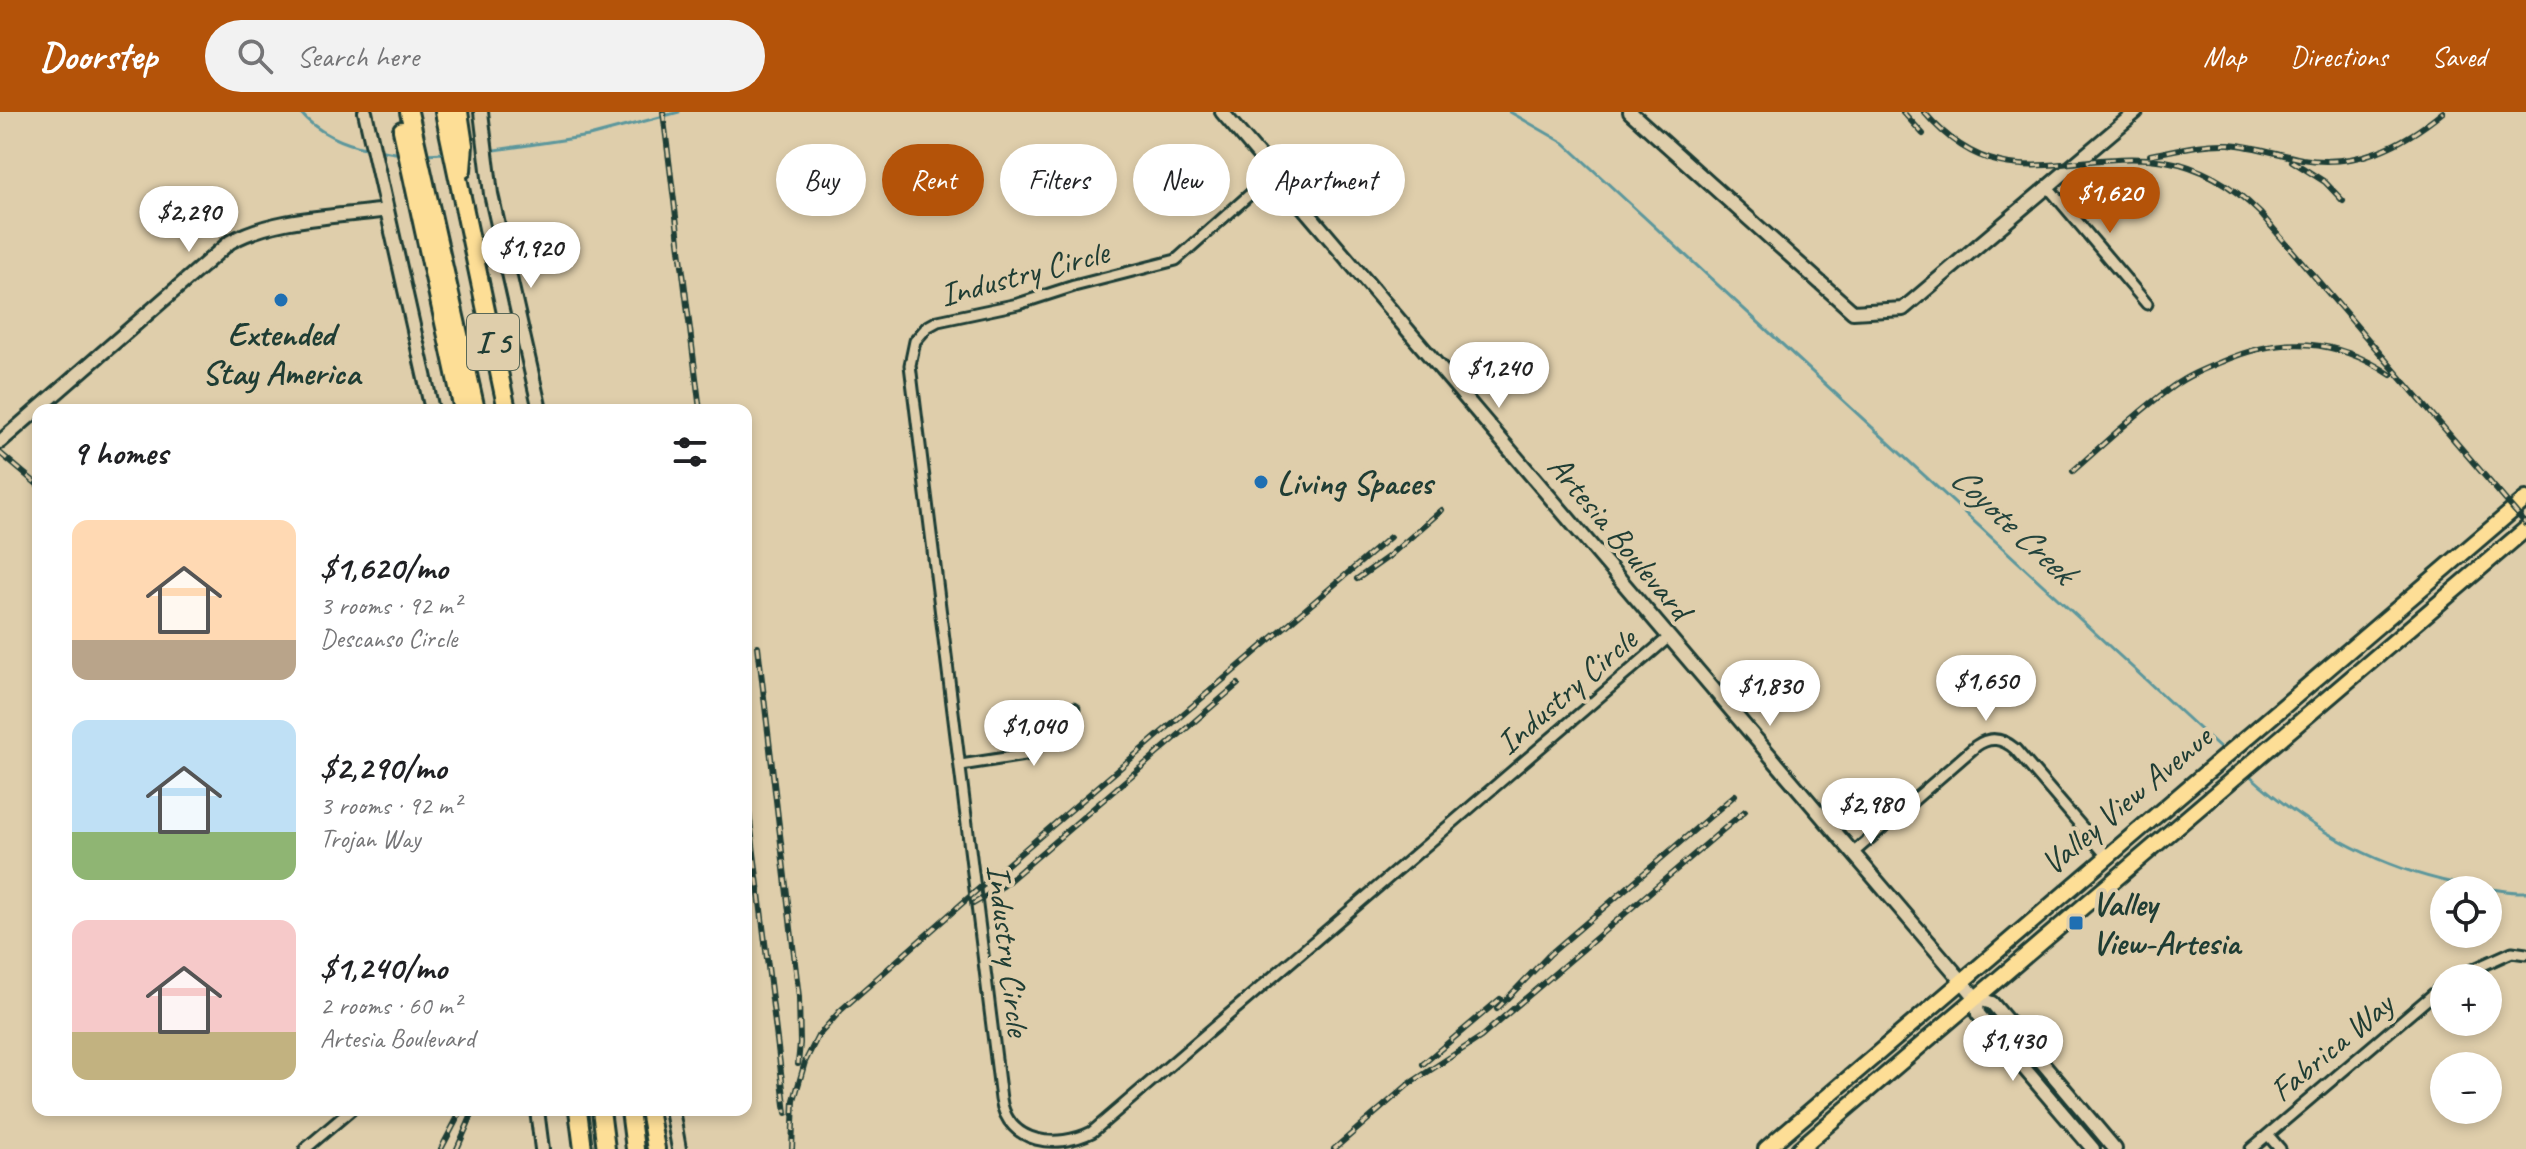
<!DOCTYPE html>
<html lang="en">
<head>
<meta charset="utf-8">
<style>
  body { margin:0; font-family:Caveat,sans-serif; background:#f2f2f2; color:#202124; height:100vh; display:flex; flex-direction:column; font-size:30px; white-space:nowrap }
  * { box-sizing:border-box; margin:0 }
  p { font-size:26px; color:#757577 }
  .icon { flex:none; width:44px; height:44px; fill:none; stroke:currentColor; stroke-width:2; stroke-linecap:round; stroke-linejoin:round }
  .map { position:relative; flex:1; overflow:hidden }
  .panel { position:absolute; left:32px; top:292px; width:720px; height:712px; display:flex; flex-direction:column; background:#fff; border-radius:16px; box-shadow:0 4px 12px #0003 }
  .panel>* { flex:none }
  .hud { position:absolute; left:776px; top:32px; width:760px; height:72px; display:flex; gap:16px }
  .tools { position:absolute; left:2430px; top:764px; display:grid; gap:16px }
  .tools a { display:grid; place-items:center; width:72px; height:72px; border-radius:50%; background:#fff; box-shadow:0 4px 12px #0003; font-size:40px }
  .price { position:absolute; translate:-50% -68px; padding:0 18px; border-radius:28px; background:#fff; color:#222; font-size:26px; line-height:52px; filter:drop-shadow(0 2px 4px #0008) }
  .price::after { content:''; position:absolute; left:50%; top:48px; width:24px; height:18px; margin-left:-12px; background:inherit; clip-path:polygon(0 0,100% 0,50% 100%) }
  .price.selected { background:#b45309; color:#fff }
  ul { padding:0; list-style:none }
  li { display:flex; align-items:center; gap:24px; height:200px; padding:0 40px }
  li span { display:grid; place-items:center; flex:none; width:224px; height:160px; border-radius:16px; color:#555 }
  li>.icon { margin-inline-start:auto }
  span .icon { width:96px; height:96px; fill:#fffc; stroke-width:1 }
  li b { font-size:34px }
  h2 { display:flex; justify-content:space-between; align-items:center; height:96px; padding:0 40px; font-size:34px }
  .tag { padding:0 28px; border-radius:36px; background:#fff; box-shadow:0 4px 12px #0003; font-size:28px; line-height:72px }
  .tag.selected { background:#b45309; color:#fff }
  header { display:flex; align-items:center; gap:48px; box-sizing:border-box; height:112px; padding:0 40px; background:#b45309; color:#fff }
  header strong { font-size:38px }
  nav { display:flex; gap:44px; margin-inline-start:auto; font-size:28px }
  .search { width:560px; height:72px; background:#f2f2f2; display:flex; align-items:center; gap:20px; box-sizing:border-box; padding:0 28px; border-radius:44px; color:#757577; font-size:30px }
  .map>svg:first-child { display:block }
</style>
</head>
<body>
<header>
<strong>Doorstep</strong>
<div class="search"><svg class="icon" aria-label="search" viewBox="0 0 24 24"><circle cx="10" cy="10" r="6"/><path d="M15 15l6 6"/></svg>Search here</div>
<nav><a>Map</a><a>Directions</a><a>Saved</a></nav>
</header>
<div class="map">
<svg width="2526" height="1037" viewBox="0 0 2526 1037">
  <rect width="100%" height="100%" fill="#dfceab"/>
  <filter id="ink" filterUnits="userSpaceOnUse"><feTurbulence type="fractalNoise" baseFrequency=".0125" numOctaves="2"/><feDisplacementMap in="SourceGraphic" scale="16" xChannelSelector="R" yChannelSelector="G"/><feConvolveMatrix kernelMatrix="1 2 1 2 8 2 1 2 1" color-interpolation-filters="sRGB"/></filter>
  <g filter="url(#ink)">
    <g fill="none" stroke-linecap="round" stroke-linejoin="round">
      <path stroke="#5c979c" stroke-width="3" d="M300 0C316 20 344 32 369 37
        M1510 0 1564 31 2224 640
        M377 38 401 42
        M488 39 589 24 679 0
        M424 42 445 41
        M2247 661C2314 722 2393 764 2483 776 2497 777 2512 781 2526 780"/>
      <g stroke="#1f3d34" stroke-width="15">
        <path id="street" d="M1271 58 1257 76 1176 148 1074 174 1018 192 938 209 927 215 915 229 910 253 1001 987C1008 1033 1058 1037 1092 1020L1669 525
          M2048 75 2147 192
          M961 653 1025 643 1041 632 1074 596
          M1853 741 1976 634C1990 624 2002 626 2015 637L2107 744
          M2454 866 2512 840 2526 842
          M2268 1023 2280 1037
          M305 1037 351 998
          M2251 1037 2444 873"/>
      </g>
      <g stroke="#1f3d34" stroke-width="18">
        <path id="secondary" d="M365 0 432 298
          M481 0 491 82 540 298
          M1222 0 1962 869 1976 886 1978 902 2093 1037
          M1630 0 1853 200 1903 197 2136 0
          M0 330 230 130C274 105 337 105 387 98
          M1976 886 1992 891 2115 1037
          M537 998 542 1037
          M672 998 679 1037"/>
      </g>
      <g stroke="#1f3d34" stroke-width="20">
        <path id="primary" d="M1766 1037 2526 387
          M1799 1037 2526 417"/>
      </g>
      <g stroke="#1f3d34" stroke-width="22">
        <path id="highway" d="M409 0 476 298
          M444 0 507 298
          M459 0 464 33 462 58
          M402 18 463 298
          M578 998 583 1037
          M601 998 606 1037
          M630 998 635 1037
          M649 998 656 1037"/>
      </g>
      <use href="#street" stroke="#dfceab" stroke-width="9"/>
      <use href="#secondary" stroke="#dfceab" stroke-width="12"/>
      <use href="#primary" stroke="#fdde96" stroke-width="14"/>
      <use href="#highway" stroke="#fdde96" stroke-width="16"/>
      <g stroke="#1f3d34" stroke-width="6">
        <path id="rail" d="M663 0 700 298
          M1903 0 1923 22
          M1924 0C2001 91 2072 35 2165 49 2203 55 2233 74 2260 101L2526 412
          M2150 43C2176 38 2202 31 2229 32 2254 34 2277 42 2302 47 2356 56 2402 34 2443 0
          M2292 49 2325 70 2343 89
          M0 341 38 373
          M2073 359C2105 331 2137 300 2172 275 2187 264 2204 257 2221 250 2281 223 2336 226 2391 263
          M1357 467 1388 445 1442 398
          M758 534 799 885 800 931 798 952
          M746 676 786 1001
          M973 792 1003 774 1238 572
          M1497 897 1550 842 1735 683
          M1423 952 1500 887
          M441 1037 461 999
          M457 1037 474 998
          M792 1037 794 988 805 950 818 924 841 898 975 780 1390 425
          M1334 1037 1409 972 1481 925 1499 909 1745 699"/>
      </g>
      <use href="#rail" stroke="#dfceab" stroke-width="3" stroke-dasharray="9" stroke-linecap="butt"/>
    </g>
  </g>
  <g fill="#1f6fb2" stroke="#dfceab" stroke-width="3">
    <circle cx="281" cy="188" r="8"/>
    <circle cx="1261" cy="370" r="8"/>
    <rect x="2068" y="803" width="16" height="16" rx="4"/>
  </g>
  <g text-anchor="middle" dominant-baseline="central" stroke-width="8" stroke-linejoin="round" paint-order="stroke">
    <rect fill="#dfceab" stroke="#596858" stroke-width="2" x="467" y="202" width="52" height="56" rx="6"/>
    <g font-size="32" font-weight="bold" fill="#1f3d34">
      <text x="493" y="230">I 5</text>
    </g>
    <g font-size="34" fill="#1f3d34" stroke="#dfceab">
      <text transform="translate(1024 161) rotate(-15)">Industry Circle</text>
      <text transform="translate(1620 425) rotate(50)">Artesia Boulevard</text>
      <text transform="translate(1566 579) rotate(-41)">Industry Circle</text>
      <text transform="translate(2126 688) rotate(-40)">Valley View Avenue</text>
      <text transform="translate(1009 838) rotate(83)">Industry Circle</text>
      <text transform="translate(2331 935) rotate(-40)">Fabrica Way</text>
    </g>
    <g font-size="34" font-weight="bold" fill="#1f3d34" stroke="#dfceab" text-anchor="start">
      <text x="281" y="221" text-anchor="middle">Extended<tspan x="281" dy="39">Stay America</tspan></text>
      <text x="1277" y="370">Living Spaces</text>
      <text x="2092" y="791">Valley<tspan x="2092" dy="39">View-Artesia</tspan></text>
    </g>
    <g font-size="36" font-style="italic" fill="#24443d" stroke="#dfceab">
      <text transform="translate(2013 412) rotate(43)">Coyote Creek</text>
    </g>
  </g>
</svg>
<div class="tools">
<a><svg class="icon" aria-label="locate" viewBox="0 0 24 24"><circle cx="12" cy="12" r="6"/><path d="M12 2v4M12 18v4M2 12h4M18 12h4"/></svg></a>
<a>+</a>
<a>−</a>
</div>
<b class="price selected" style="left:2110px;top:123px">$1,620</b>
<b class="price" style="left:189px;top:142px">$2,290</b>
<b class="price" style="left:531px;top:178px">$1,920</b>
<b class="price" style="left:1499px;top:298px">$1,240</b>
<b class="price" style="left:1986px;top:611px">$1,650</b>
<b class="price" style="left:1770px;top:616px">$1,830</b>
<b class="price" style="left:1034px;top:656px">$1,040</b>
<b class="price" style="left:1871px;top:734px">$2,980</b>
<b class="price" style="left:2013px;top:971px">$1,430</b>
<div class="hud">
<a class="tag">Buy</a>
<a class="tag selected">Rent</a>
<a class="tag">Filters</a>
<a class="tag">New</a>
<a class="tag">Apartment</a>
</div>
<section class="panel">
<h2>9 homes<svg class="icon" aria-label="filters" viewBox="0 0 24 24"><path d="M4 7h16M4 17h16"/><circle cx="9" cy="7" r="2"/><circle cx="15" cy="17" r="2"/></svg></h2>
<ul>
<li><span style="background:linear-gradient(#ffd9b3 75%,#b9a48a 0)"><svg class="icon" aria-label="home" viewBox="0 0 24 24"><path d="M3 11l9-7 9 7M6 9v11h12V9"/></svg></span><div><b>$1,620/mo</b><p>3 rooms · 92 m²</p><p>Descanso Circle</p></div></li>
<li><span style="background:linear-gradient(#bfe0f5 70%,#8fb573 0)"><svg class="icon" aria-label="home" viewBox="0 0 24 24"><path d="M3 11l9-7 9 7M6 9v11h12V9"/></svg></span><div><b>$2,290/mo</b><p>3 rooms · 92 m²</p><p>Trojan Way</p></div></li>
<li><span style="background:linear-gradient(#f6c9c9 70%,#c2b280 0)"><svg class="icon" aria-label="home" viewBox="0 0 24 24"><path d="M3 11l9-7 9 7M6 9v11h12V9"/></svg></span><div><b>$1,240/mo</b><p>2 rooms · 60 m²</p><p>Artesia Boulevard</p></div></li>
</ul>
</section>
</div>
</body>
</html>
